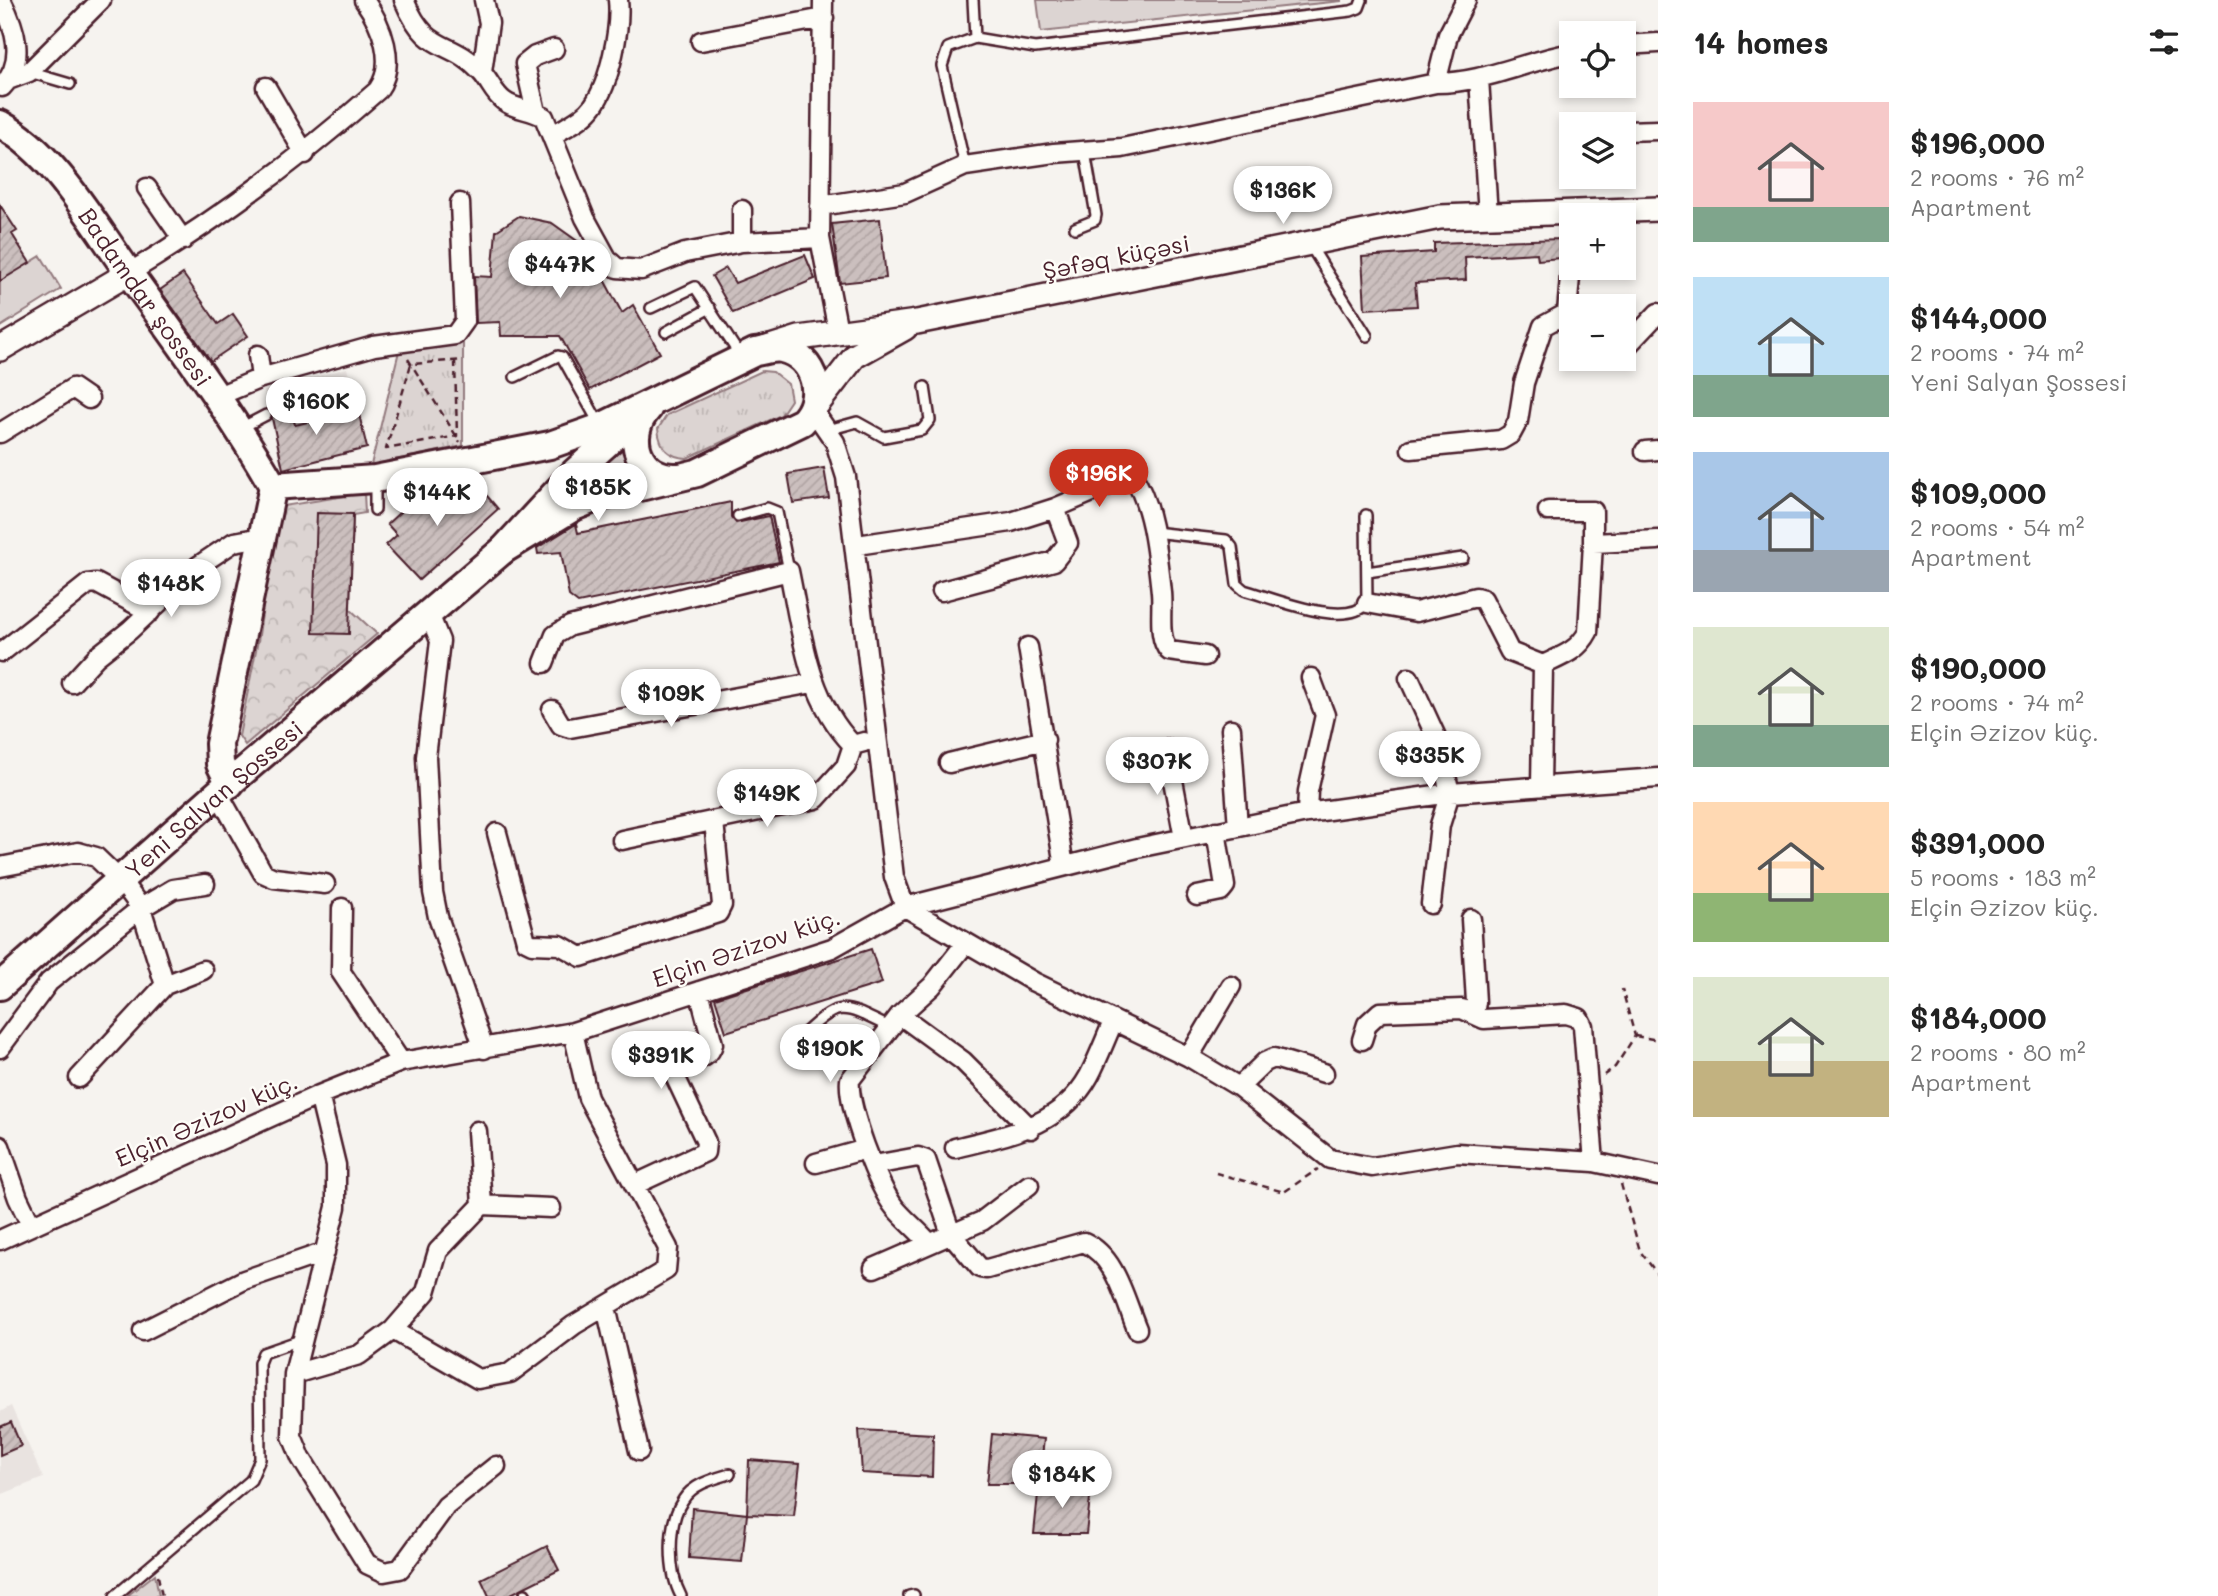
<!DOCTYPE html>
<html lang="en">
<head>
<meta charset="utf-8">
<style>
  body { margin:0; font-family:Mali,sans-serif; background:#f2f2f2; color:#222; height:100vh; display:flex; flex-direction:column; font-size:26px; white-space:nowrap }
  * { box-sizing:border-box; margin:0 }
  p { font-size:23px; color:#767676 }
  .icon { flex:none; width:38px; height:38px; fill:none; stroke:currentColor; stroke-width:2; stroke-linecap:round; stroke-linejoin:round }
  .map { position:relative; flex:1; overflow:hidden }
  .details { display:flex; flex-direction:column; background:#fff; width:560px }
  .details>* { flex:none }
  .tools { position:absolute; left:1559px; top:21px; display:grid; gap:14px }
  .tools a { display:grid; place-items:center; width:77px; height:77px; border-radius:0px; background:#fff; box-shadow:0 4px 10px #0003; font-size:35px }
  .price { position:absolute; translate:-50% -60px; padding:0 16px; border-radius:24px; background:#fff; color:#222; font-size:23px; line-height:46px; filter:drop-shadow(0 2px 4px #0008) }
  .price::after { content:''; position:absolute; left:50%; top:42px; width:21px; height:16px; margin-left:-10px; background:inherit; clip-path:polygon(0 0,100% 0,50% 100%) }
  .price.current { background:#c8321e; color:#fff }
  ul { padding:0; list-style:none }
  li { display:flex; align-items:center; gap:21px; height:175px; padding:0 35px }
  li span { display:grid; place-items:center; flex:none; width:196px; height:140px; border-radius:0px; color:#555 }
  li>.icon { margin-inline-start:auto }
  span .icon { width:84px; height:84px; fill:#fffc; stroke-width:1 }
  li b { font-size:30px }
  h2 { display:flex; justify-content:space-between; align-items:center; height:84px; padding:0 35px; font-size:30px }
  main { display:flex; flex:1; min-height:0 }
  .map>svg:first-child { display:block }
</style>
</head>
<body>
<main>
<div class="map">
<svg width="1658" height="1596" viewBox="0 0 1658 1596">
  <defs>
    <pattern id="grass-tufts" width="24" height="20" patternUnits="userSpaceOnUse" patternTransform="scale(1.75)"><rect width="24" height="20" fill="#dcd4d2"/><path d="M3 7l-1-3M5 7V3M7 7l1-3M15 17l-1-3M17 17v-4M19 17l1-3" fill="none" stroke="#beb6b4"/></pattern>
    <pattern id="forest-crowns" width="20" height="18" patternUnits="userSpaceOnUse" patternTransform="scale(1.75)"><rect width="20" height="18" fill="#dcd4d2"/><path d="M2 6a3 3 0 1 1 6 0M12 15a3 3 0 1 1 6 0" fill="none" stroke="#beb6b4"/></pattern>
    <pattern id="building-hatch" width="6" height="6" patternUnits="userSpaceOnUse" patternTransform="scale(1.75)"><rect width="6" height="6" fill="#cbbfbe"/><path d="M-1 1l2-2M0 6l6-6M5 7l2-2" fill="none" stroke="#b0a4a3"/></pattern>
  </defs>
  <rect width="100%" height="100%" fill="#f6f3ef"/>
  <filter id="ink" filterUnits="userSpaceOnUse"><feTurbulence type="fractalNoise" baseFrequency=".0143" numOctaves="2"/><feDisplacementMap in="SourceGraphic" scale="14" xChannelSelector="R" yChannelSelector="G"/><feConvolveMatrix kernelMatrix="1 2 1 2 8 2 1 2 1" color-interpolation-filters="sRGB"/></filter>
  <g filter="url(#ink)">
    <path fill="#e9e3e0" d="M347 368 367 448 283 469 264 391Z
      M11 1406 43 1478 0 1495V1412Z"/>
    <path fill="url(#grass-tufts)" stroke="#937a7e" stroke-width="2" d="M463 342V446L371 465 400 347Z
      M762 371 773 372 788 384 791 400 781 415 687 458C668 457 660 448 658 429L667 415Z
      M623 444 637 472 581 486Z
      M155 1574 159 1596H127Z"/>
    <path fill="url(#forest-crowns)" stroke="#937a7e" stroke-width="2" d="M364 493 365 513 353 515 350 609 377 634 245 745 239 736 259 635 277 507Z"/>
    <path fill="#dcd4d2" stroke="#937a7e" stroke-width="2" d="M1037 0H1341V1L1041 32Z
      M41 256 61 289 0 327V281Z"/>
    <path fill="url(#building-hatch)" stroke="#4a1f2b" stroke-width="2" d="M0 205 17 231 12 234 30 263 0 281Z
      M519 216 552 223 587 248 622 313 633 305 660 353 590 390 560 336H501L500 322 476 323 474 276 492 277 496 231Z
      M880 219 886 278 840 283 832 224Z
      M1561 239 1560 258 1538 260 1537 253 1465 257 1466 280 1415 283 1417 306 1365 309 1362 257 1434 252V243Z
      M805 255 815 279 733 313 712 276 726 268 735 283Z
      M183 274 218 324 233 314 248 336 211 361 160 290Z
      M290 404 295 425 358 410 367 448 283 469 270 409Z
      M824 468 829 498 793 503 788 474Z
      M477 484 498 509 419 580 386 545 397 535 387 524 413 500 421 509 440 492 447 497 465 493Z
      M731 502V517L736 523 769 516 779 562 578 603 569 596 561 552 538 554 537 548 576 524 578 533Z
      M317 513 353 514 349 634 313 633Z
      M871 949 882 983 726 1032 715 998Z
      M11 1422 21 1446 0 1455V1427Z
      M859 1430 933 1434 932 1477 862 1473Z
      M992 1434 1044 1439 1039 1484H987Z
      M749 1460 800 1464 794 1516 747 1514Z
      M1039 1484 1091 1489 1086 1534H1034Z
      M692 1508 747 1514 742 1562 689 1558Z
      M547 1546 559 1570 507 1596H489L481 1579Z"/>
    <g fill="none" stroke-linecap="round" stroke-linejoin="round">
      <g stroke="#4a1f2b" stroke-width="14">
        <path id="service" d="M973 0 975 38 1035 48 1351 11 1359 8 1362 0
          M29 72 70 84
          M965 166 942 66 948 48 975 38
          M1075 228 1095 220 1096 215 1085 152
          M1310 245 1367 336
          M651 308 695 287 741 357
          M666 332 710 308
          M515 377 558 356 562 357 600 425
          M241 428 266 415
          M828 430 857 422 884 437 922 430 930 420 925 387
          M375 510V481
          M738 516 767 508 777 512 789 571
          M1153 532 1226 540 1232 547 1237 584 1244 590C1273 598 1346 629 1367 603L1366 515
          M1367 572 1463 558
          M796 1041C840 1001 837 1001 891 1028
          M525 1594 526 1596
          M115 1596 251 1480 260 1459 259 1363 263 1353 303 1339
          M681 1596C668 1572 667 1523 683 1500 693 1484 713 1479 730 1474
          M909 1596 914 1595"/>
      </g>
      <g stroke="#4a1f2b" stroke-width="23">
        <path id="minor" d="M1 0C15 27 27 61 2 87
          M404 0C428 57 449 37 481 72 490 81 493 93 504 101 516 110 531 109 544 117L585 218 608 260 617 268 641 270 685 253 742 242 820 238
          M823 0 820 238 838 331
          M701 41 824 18
          M1624 45 1658 43
          M482 72 489 23 484 0
          M1479 79 1488 215
          M8 80 29 72 101 0
          M1436 83 1448 35 1466 0
          M266 87 305 154
          M536 112 525 64 535 56 554 49
          M1624 131 1658 130
          M553 135C567 126 584 119 593 106 610 83 621 27 618 0
          M147 188 183 240
          M820 206 905 193 965 166 1054 153 1122 148 1436 83C1483 83 1525 61 1572 53
          M742 210V242
          M129 273C218 219 300 159 378 90 397 63 382 25 364 0
          M1624 349 1658 313
          M258 355 261 378
          M218 396 261 378 374 346 455 335 465 321 460 203
          M813 410 835 442 846 477 894 877 905 907 1034 982 1189 1057 1239 1087 1330 1159 1372 1167 1457 1153 1594 1162 1658 1176
          M0 433 73 388 89 399
          M1411 449 1501 440 1511 434 1518 421 1524 383 1543 326 1567 313 1572 252
          M1645 451 1658 450
          M1548 511H1593V543L1658 540
          M857 545 1011 522 1055 508 1132 475C1153 505 1157 556 1161 592 1163 611 1157 637 1169 651L1205 656
          M942 591 1054 561 1068 543 1055 508
          M1367 603 1416 612 1476 597 1483 599 1510 652 1543 665C1562 656 1578 651 1588 632L1593 543
          M429 614 440 641 426 757 433 892 438 917 484 1049
          M1028 647 1064 866
          M2 652 88 584 96 583 150 612
          M544 663 555 635 570 626 789 571C802 633 807 698 853 745
          M1409 678 1438 741 1450 793 1440 825 1431 904
          M72 683 96 657 130 630 198 566 234 542 262 537
          M552 710 561 725 570 728 813 683
          M1231 729 1238 827
          M1167 749 1184 838
          M949 763 1045 740
          M1541 786 1543 665
          M218 793 263 873 274 878 325 884
          M1307 813 1308 791 1325 715 1311 678
          M497 833 526 941 532 944 560 945 581 957 718 913 722 905 714 821
          M622 840 816 799 846 766 853 745 864 742
          M0 867 78 852 96 857 122 882 141 908 165 985
          M1197 896 1221 891 1225 886 1216 831
          M342 908 341 972 401 1062
          M1471 919 1476 1002 1474 1014
          M900 1015 963 1061 1031 1129
          M1362 1040 1367 1024 1380 1012 1462 1009 1484 1019 1566 1014 1579 1018 1583 1026 1594 1162
          M0 1048 49 982 141 908 173 889 205 884
          M1189 1057 1231 986
          M79 1078 165 985 203 970
          M1239 1087 1265 1062 1274 1058 1324 1073
          M319 1095 336 1165V1207L294 1374 292 1436 301 1458 367 1564 384 1572 400 1569 446 1506 496 1466
          M477 1131 482 1205
          M0 1146 18 1198 31 1225
          M955 1148C1006 1135 1061 1127 1089 1076 1098 1059 1105 1040 1113 1022
          M816 1163 866 1149
          M874 1165 918 1157 926 1160 951 1234 980 1268 987 1269 1084 1242C1116 1257 1124 1298 1137 1329
          M634 1185 705 1152 706 1142 673 1072C685 1058 708 1064 713 1044L699 991
          M0 1240 319 1095 401 1062 573 1032 832 948 905 907 1137 848 1307 813 1450 793 1658 778
          M929 1243C919 1231 905 1220 895 1208 878 1187 847 1106 850 1080L900 1015 932 986 965 944
          M874 1268 982 1221 1029 1185
          M606 1307 639 1451
          M393 1330 478 1379 510 1373 574 1325 666 1270 668 1248 588 1098 573 1032
          M143 1331 244 1280 325 1252
          M294 1374 359 1355 393 1330 426 1292 438 1251 482 1205 551 1208"/>
      </g>
      <g stroke="#4a1f2b" stroke-width="28">
        <path id="tertiary" d="M0 349 129 273
          M764 349 799 338 917 322 1440 217 1658 209
          M813 410 855 356 905 328"/>
      </g>
      <g stroke="#4a1f2b" stroke-width="32">
        <g id="secondary">
          <path id="s1" d="M0 124C56 155 92 222 129 273 179 343 230 411 273 486"/>
          <path d="M648 409C623 436 639 479 677 477"/>
          <path d="M273 486 375 479 550 445 601 427 755 352C764 351 773 347 782 349 816 357 826 399 802 422L697 473 599 497 574 507 503 550"/>
          <path d="M230 784 220 764 219 744 273 486"/>
          <path id="s2" d="M0 986 218 793 503 550 575 472 628 424"/>
        </g>
      </g>
      <path stroke="#4a1f2b" stroke-width="2.5" stroke-dasharray="7 5" stroke-linecap="butt" d="M408 359 460 442
        M455 361 457 436 386 449 411 364 463 360
        M1635 1036 1658 1040
        M1604 1075 1615 1067 1635 1036 1622 989
        M1216 1173 1284 1192 1318 1169
        M1621 1184 1640 1251 1658 1275
        M158 1576 162 1596"/>
      <use href="#service" stroke="#fdfcf7" stroke-width="9"/>
      <use href="#minor" stroke="#fdfcf7" stroke-width="18"/>
      <use href="#tertiary" stroke="#fdfcf7" stroke-width="23"/>
      <use href="#secondary" stroke="#fdfcf7" stroke-width="26"/>
    </g>
  </g>
  <g text-anchor="middle" dominant-baseline="central" stroke-width="5" stroke-linejoin="round" paint-order="stroke">
    <g font-size="24" fill="#4a1f2b" stroke="#fdfcf7">
      <text transform="translate(1116 256) rotate(-11)">Şəfəq küçəsi</text>
      <text stroke="none"><textPath href="#s1" startOffset="228">Badamdar şossesi</textPath></text>
      <text stroke="none"><textPath href="#s2" startOffset="284">Yeni Salyan Şossesi</textPath></text>
      <text transform="translate(746 947) rotate(-19)">Elçin Əzizov küç.</text>
      <text transform="translate(206 1119) rotate(-24)">Elçin Əzizov küç.</text>
    </g>
  </g>
</svg>
<div class="tools">
<a><svg class="icon" aria-label="locate" viewBox="0 0 24 24"><circle cx="12" cy="12" r="6"/><path d="M12 2v4M12 18v4M2 12h4M18 12h4"/></svg></a>
<a><svg class="icon" aria-label="layers" viewBox="0 0 24 24"><path d="M12 4l9 5-9 5-9-5zM3 14l9 5 9-5"/></svg></a>
<a>+</a>
<a>−</a>
</div>
<b class="price" style="left:1283px;top:226px">$136K</b>
<b class="price" style="left:560px;top:300px">$447K</b>
<b class="price" style="left:316px;top:437px">$160K</b>
<b class="price current" style="left:1099px;top:509px">$196K</b>
<b class="price" style="left:598px;top:523px">$185K</b>
<b class="price" style="left:437px;top:528px">$144K</b>
<b class="price" style="left:171px;top:619px">$148K</b>
<b class="price" style="left:671px;top:729px">$109K</b>
<b class="price" style="left:1430px;top:791px">$335K</b>
<b class="price" style="left:1157px;top:797px">$307K</b>
<b class="price" style="left:767px;top:829px">$149K</b>
<b class="price" style="left:830px;top:1084px">$190K</b>
<b class="price" style="left:661px;top:1091px">$391K</b>
<b class="price" style="left:1062px;top:1510px">$184K</b>
</div>
<section class="details">
<h2>14 homes<svg class="icon" aria-label="filters" viewBox="0 0 24 24"><path d="M4 7h16M4 17h16"/><circle cx="9" cy="7" r="2"/><circle cx="15" cy="17" r="2"/></svg></h2>
<ul>
<li><span style="background:linear-gradient(#f6c9c9 75%,#7fa58c 0)"><svg class="icon" aria-label="home" viewBox="0 0 24 24"><path d="M3 11l9-7 9 7M6 9v11h12V9"/></svg></span><div><b>$196,000</b><p>2 rooms · 76 m²</p><p>Apartment</p></div></li>
<li><span style="background:linear-gradient(#bfe0f5 70%,#7fa58c 0)"><svg class="icon" aria-label="home" viewBox="0 0 24 24"><path d="M3 11l9-7 9 7M6 9v11h12V9"/></svg></span><div><b>$144,000</b><p>2 rooms · 74 m²</p><p>Yeni Salyan Şossesi</p></div></li>
<li><span style="background:linear-gradient(#a9c7e8 70%,#9aa5b1 0)"><svg class="icon" aria-label="home" viewBox="0 0 24 24"><path d="M3 11l9-7 9 7M6 9v11h12V9"/></svg></span><div><b>$109,000</b><p>2 rooms · 54 m²</p><p>Apartment</p></div></li>
<li><span style="background:linear-gradient(#dfe7d0 70%,#7fa58c 0)"><svg class="icon" aria-label="home" viewBox="0 0 24 24"><path d="M3 11l9-7 9 7M6 9v11h12V9"/></svg></span><div><b>$190,000</b><p>2 rooms · 74 m²</p><p>Elçin Əzizov küç.</p></div></li>
<li><span style="background:linear-gradient(#ffd9b3 65%,#8fb573 0)"><svg class="icon" aria-label="home" viewBox="0 0 24 24"><path d="M3 11l9-7 9 7M6 9v11h12V9"/></svg></span><div><b>$391,000</b><p>5 rooms · 183 m²</p><p>Elçin Əzizov küç.</p></div></li>
<li><span style="background:linear-gradient(#dfe7d0 60%,#c2b280 0)"><svg class="icon" aria-label="home" viewBox="0 0 24 24"><path d="M3 11l9-7 9 7M6 9v11h12V9"/></svg></span><div><b>$184,000</b><p>2 rooms · 80 m²</p><p>Apartment</p></div></li>
</ul>
</section>
</main>
</body>
</html>
